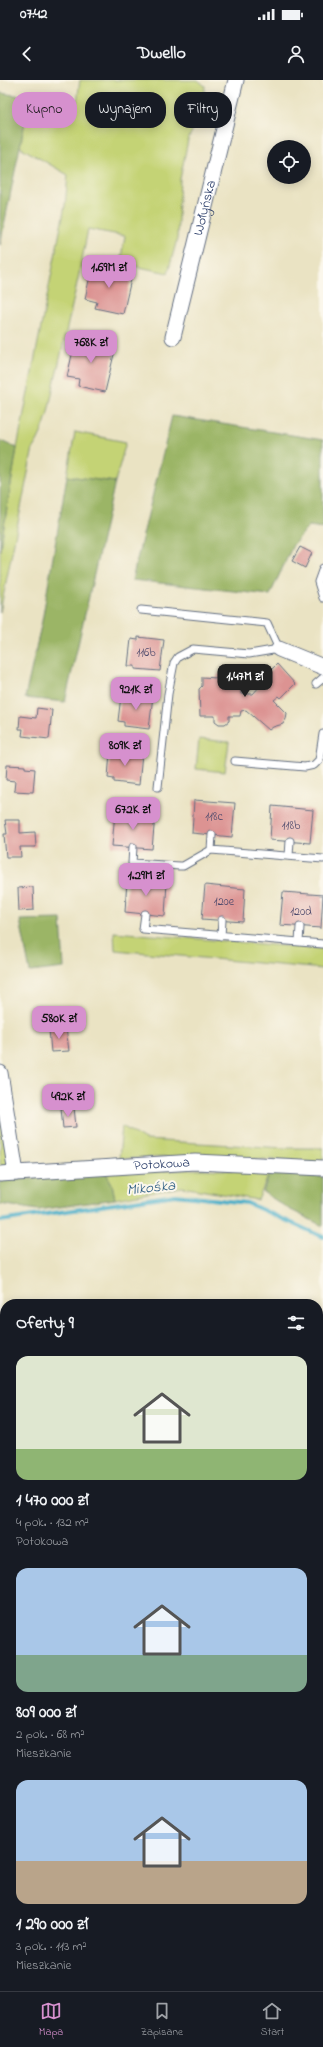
<!DOCTYPE html>
<html lang="pl">
<head>
<meta charset="utf-8">
<style>
  body { margin:0; font-family:"Indie Flower",sans-serif; background:#20242c; color:#f1f3f6; height:100vh; display:flex; flex-direction:column; font-size:15px; white-space:nowrap }
  * { box-sizing:border-box; margin:0 }
  p { font-size:13px; color:#9ea1a6 }
  .icon { flex:none; width:22px; height:22px; fill:none; stroke:currentColor; stroke-width:2; stroke-linecap:round; stroke-linejoin:round }
  .map { position:relative; flex:1; overflow:hidden }
  .details { position:absolute; left:0px; top:1219px; width:323px; height:692px; display:flex; flex-direction:column; background:#171b24; border-radius:16px 16px 0 0; box-shadow:0 2px 10px #0003 }
  .details>* { flex:none }
  .guide { position:absolute; left:12px; top:12px; width:299px; height:36px; display:flex; gap:8px }
  .controls { position:absolute; left:267px; top:60px; display:grid; gap:8px }
  .controls a { display:grid; place-items:center; width:44px; height:44px; border-radius:50%; background:#171b24; box-shadow:0 2px 10px #0003; font-size:20px }
  .price { position:absolute; translate:-50% -34px; padding:0 9px; border-radius:8px; background:#d690ce; color:#111; font-size:13px; line-height:26px; filter:drop-shadow(0 1px 2px #0008) }
  .price::after { content:''; position:absolute; left:50%; top:24px; width:12px; height:9px; margin-left:-6px; background:inherit; clip-path:polygon(0 0,100% 0,50% 100%) }
  .price.active { background:#222; color:#fff }
  ul { padding:0; list-style:none }
  li { display:grid; align-content:center; gap:8px; height:212px; padding:0 16px }
  li span { display:grid; place-items:center; height:124px; border-radius:12px; color:#555 }
  li>.icon { margin-inline-start:auto }
  span .icon { width:72px; height:72px; fill:#fffc; stroke-width:1 }
  li b { font-size:17px }
  h2 { display:flex; justify-content:space-between; align-items:center; height:48px; padding:0 16px; font-size:17px }
  .tag { padding:0 14px; border-radius:16px; background:#171b24; box-shadow:0 2px 10px #0003; font-size:14px; line-height:36px }
  .tag.active { background:#d690ce; color:#111 }
  .status { display:flex; justify-content:space-between; align-items:center; height:28px; padding:0 20px; background:#171b24; direction:ltr }
  .status svg { height:11px; fill:currentColor }
  header { display:flex; justify-content:space-between; align-items:center; height:52px; padding:0 16px; background:#171b24; font-size:18px; font-weight:700 }
  .dock { display:flex; justify-content:space-around; align-items:center; height:56px; border-top:1px solid #363941; background:#171b24; font-size:11px; color:#9ea1a6 }
  .dock a { display:grid; justify-items:center; gap:2px }
  .dock .active { color:#d690ce }
  .map>svg:first-child { display:block }
</style>
</head>
<body>
<div class="status"><b>07:42</b><svg viewBox="0 0 49 12"><path d="M0 12V9h3v3zM5 12V6h3v6zM10 12V3h3v9zM15 12V0h3v12zM26 1h20v11H26zM47 4h2v5h-2z"/></svg></div>
<header><svg class="icon" aria-label="back" viewBox="0 0 24 24"><path d="M15 5l-7 7 7 7"/></svg>Dwello<svg class="icon" aria-label="person" viewBox="0 0 24 24"><circle cx="12" cy="8" r="4"/><path d="M4 21q1-7 8-7t8 7"/></svg></header>
<div class="map">
<svg width="323" height="1911" viewBox="0 0 323 1911">
  <rect width="100%" height="100%" fill="#fbf7ec"/>
  <filter id="ink" filterUnits="userSpaceOnUse"><feTurbulence type="fractalNoise" baseFrequency=".025" numOctaves="2"/><feDisplacementMap in="SourceGraphic" scale="8" xChannelSelector="R" yChannelSelector="G"/><feConvolveMatrix kernelMatrix="1 2 1 2 8 2 1 2 1" color-interpolation-filters="sRGB"/></filter>
  <filter id="wash" filterUnits="userSpaceOnUse"><feTurbulence type="fractalNoise" baseFrequency=".012" numOctaves="4" result="noise"/><feDisplacementMap in="SourceGraphic" scale="16" xChannelSelector="R" yChannelSelector="G"/><feGaussianBlur stdDeviation="0.9" result="paint"/><feColorMatrix in="noise" values="0 0 0 0 0 0 0 0 0 0 0 0 0 0 0 0 0 1.4 0 .05"/><feComposite in="paint" operator="in"/></filter>
  <g filter="url(#wash)">
    <rect width="100%" height="100%" fill="#eae3c3"/>
    <path fill="#c4d375" stroke="#70816a" d="M80 0H198L205 6 204 24 188 60 180 99 177 159 168 193 120 183 125 156 88 149C79 198 67 247 56 296 50 320 47 348 33 368L0 532V470L17 368 65 126 68 95 20 67 30 17 76 29Z
      M75 352 126 362 115 402 67 396Z
      M199 659 229 662 225 692 196 689Z
      M114 852 323 869V889L115 870Z
      M0 1028 10 1088 0 1087Z
      M122 1046 145 1060 285 1068H323V1083C255 1078 187 1075 119 1079Z
      M203 1089 270 1092 258 1120 182 1107 115 1119 112 1104 106 1093Z"/>
    <path fill="#9bb566" stroke="#5b7262" d="M0 13 30 17 0 165Z
      M172 336 323 360V448L309 446 293 465 270 515 132 500Z
      M0 360 17 368 0 470Z
      M67 396 115 402 65 622 25 618 42 541Z
      M61 839 64 888 30 892 20 840Z
      M270 1092 323 1097V1146L289 1129 263 1112Z
      M106 1093 112 1104 115 1119 38 1130 0 1124V1100Z
      M318 1420 323 1422V1548L318 1563Z"/>
    <g fill="none" stroke-linecap="round" stroke-linejoin="round">
      <path stroke="#4aafc9" stroke-width="4" d="M0 1141 175 1115 247 1123 323 1157"/>
    </g>
    <g id="blocks">
      <path fill="#dc9392" d="M92 186 132 195 123 234 95 228 97 222 85 219Z
        M76 257 116 266 105 312 78 306 79 299 67 297Z
        M300 467 312 473 305 488 292 481Z
        M138 557 164 560 160 591 135 589V586H128L131 559 138 560Z
        M277 584 295 604 281 618 279 616 274 620 287 633 286 639 283 644 273 647 269 650 246 630 241 631 240 636H229V641L225 644H219L215 641V636H200L199 609 202 606V597L217 598 218 594H225V597L240 596 241 614H253L268 597 266 595Z
        M128 613 153 616 149 649 124 646V642L118 641 121 616H127Z
        M37 628 52 630 49 659 22 656 23 649H19L20 636 36 638Z
        M117 670 142 673 139 705 114 702V699L108 698 110 672 116 673Z
        M7 685 25 686V688L35 689 33 712 14 711 15 701 6 700Z
        M194 720 235 723 232 757 192 753Z
        M272 726 313 730 310 763 270 760Z
        M115 732 155 736 152 769 112 766Z
        M5 740H20V753L35 752 36 767H20L21 777H6L4 754H7Z
        M127 799 167 802 165 836 125 832Z
        M205 805 245 809 243 842 202 839Z
        M33 807 34 830 19 831 18 808Z
        M283 812 323 815 321 848 280 845Z
        M66 948 69 971 51 972 49 949Z
        M74 1027 76 1047 63 1048 61 1028Z
        M318 1704 323 1706V1729L318 1728Z"/>
    </g>
  </g>
  <g filter="url(#ink)">
    <use href="#blocks" fill-opacity="0" stroke="#636e81" stroke-width="1"/>
    <g fill="none" stroke-linecap="round" stroke-linejoin="round">
      <g stroke="#636e81" stroke-width="9">
        <path id="lane" d="M323 488 318 502 323 518
          M141 530 267 543 279 569 249 574 193 569 178 577 174 583 168 614 158 707
          M316 604 323 598
          M235 681 305 687 314 685 319 680 323 654
          M133 767 132 783 180 786H183L211 770 323 779
          M211 770 212 755
          M289 776 290 761
          M145 834 143 849 323 864
          M221 856 222 840
          M299 862 300 847"/>
      </g>
      <g stroke="#636e81" stroke-width="17">
        <g id="street">
          <path id="s1" d="M173 257 236 0"/>
          <path d="M279 569 323 587"/>
          <path d="M0 993 16 1093"/>
          <path id="s2" d="M0 1094 195 1082 323 1088"/>
          <path d="M318 1582 323 1567"/>
        </g>
      </g>
      <use href="#lane" stroke="#fff" stroke-width="7"/>
      <use href="#street" stroke="#fff" stroke-width="15"/>
    </g>
  </g>
  <g text-anchor="middle" dominant-baseline="central" stroke-width="4" stroke-linejoin="round" paint-order="stroke">
    <g font-size="12" fill="#4b486b">
      <text x="146" y="573">116b</text>
      <text x="214" y="737">118c</text>
      <text x="291" y="746">118b</text>
      <text x="224" y="822">120e</text>
      <text x="301" y="832">120d</text>
    </g>
    <g font-size="14" fill="#1b2f5e" stroke="#fbf7ec">
      <text stroke="none"><textPath href="#s1" startOffset="133">Wołyńska</textPath></text>
      <text stroke="none"><textPath href="#s2" startOffset="162">Potokowa</textPath></text>
    </g>
    <g font-size="15" font-style="italic" fill="#2b5c83" stroke="#fbf7ec">
      <text transform="translate(151 1108) rotate(-6)">Mikośka</text>
    </g>
  </g>
</svg>
<div class="controls">
<a><svg class="icon" aria-label="locate" viewBox="0 0 24 24"><circle cx="12" cy="12" r="6"/><path d="M12 2v4M12 18v4M2 12h4M18 12h4"/></svg></a>
</div>
<b class="price" style="left:109px;top:209px">1.69M zł</b>
<b class="price" style="left:91px;top:284px">768K zł</b>
<b class="price active" style="left:245px;top:618px">1.47M zł</b>
<b class="price" style="left:136px;top:631px">921K zł</b>
<b class="price" style="left:125px;top:687px">809K zł</b>
<b class="price" style="left:133px;top:751px">672K zł</b>
<b class="price" style="left:146px;top:817px">1.29M zł</b>
<b class="price" style="left:59px;top:960px">580K zł</b>
<b class="price" style="left:68px;top:1038px">492K zł</b>
<div class="guide">
<a class="tag active">Kupno</a>
<a class="tag">Wynajem</a>
<a class="tag">Filtry</a>
</div>
<section class="details">
<h2>Oferty: 9<svg class="icon" aria-label="filters" viewBox="0 0 24 24"><path d="M4 7h16M4 17h16"/><circle cx="9" cy="7" r="2"/><circle cx="15" cy="17" r="2"/></svg></h2>
<ul>
<li><span style="background:linear-gradient(#dfe7d0 75%,#8fb573 0)"><svg class="icon" aria-label="home" viewBox="0 0 24 24"><path d="M3 11l9-7 9 7M6 9v11h12V9"/></svg></span><div><b>1 470 000 zł</b><p>4 pok. · 132 m²</p><p>Potokowa</p></div></li>
<li><span style="background:linear-gradient(#a9c7e8 70%,#7fa58c 0)"><svg class="icon" aria-label="home" viewBox="0 0 24 24"><path d="M3 11l9-7 9 7M6 9v11h12V9"/></svg></span><div><b>809 000 zł</b><p>2 pok. · 68 m²</p><p>Mieszkanie</p></div></li>
<li><span style="background:linear-gradient(#a9c7e8 65%,#b9a48a 0)"><svg class="icon" aria-label="home" viewBox="0 0 24 24"><path d="M3 11l9-7 9 7M6 9v11h12V9"/></svg></span><div><b>1 290 000 zł</b><p>3 pok. · 113 m²</p><p>Mieszkanie</p></div></li>
</ul>
</section>
</div>
<nav class="dock">
<a class="active"><svg class="icon" aria-label="map" viewBox="0 0 24 24"><path d="M3 6l6-2 6 2 6-2v14l-6 2-6-2-6 2zM9 4v14M15 6v14"/></svg>Mapa</a>
<a><svg class="icon" aria-label="saved" viewBox="0 0 24 24"><path d="M7 4h10v16l-5-4-5 4z"/></svg>Zapisane</a>
<a><svg class="icon" aria-label="home" viewBox="0 0 24 24"><path d="M3 11l9-7 9 7M6 9v11h12V9"/></svg>Start</a>
</nav>
</body>
</html>
